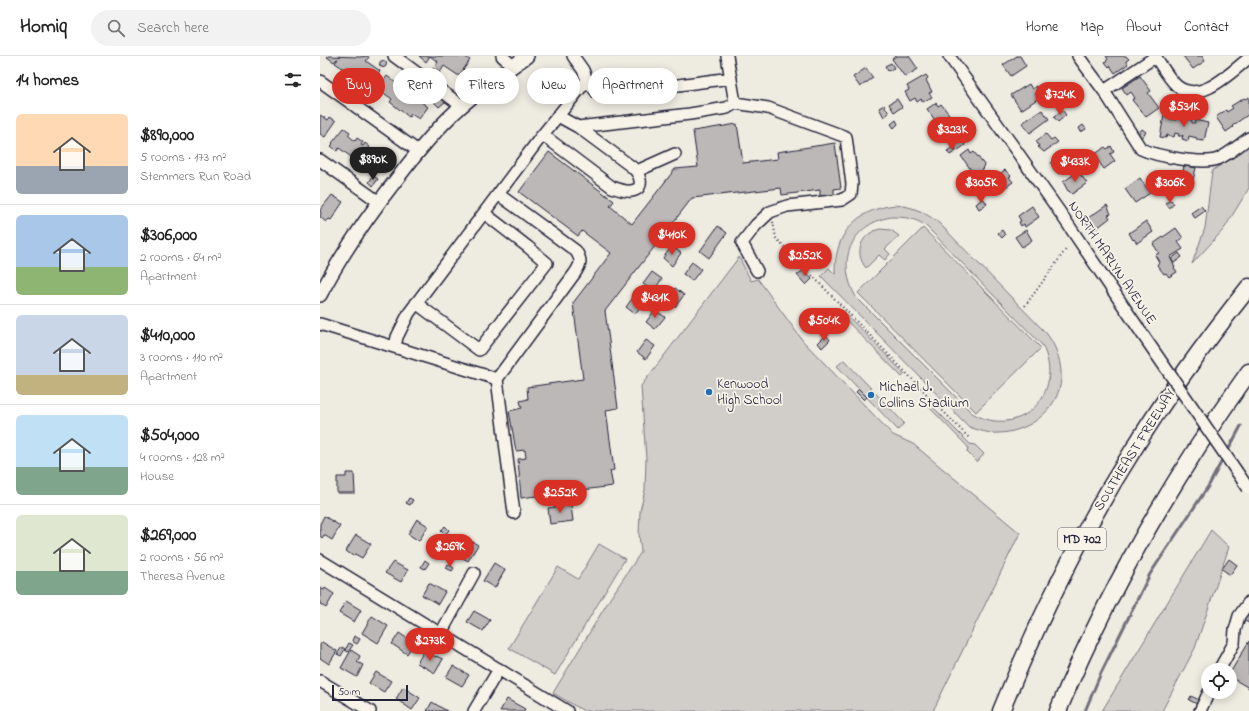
<!DOCTYPE html>
<html lang="en">
<head>
<meta charset="utf-8">
<style>
  body { margin:0; font-family:"Indie Flower",sans-serif; background:#f2f2f2; color:#222; height:100vh; display:flex; flex-direction:column; font-size:15px; white-space:nowrap }
  * { box-sizing:border-box; margin:0 }
  p { font-size:13px; color:#767676 }
  .icon { flex:none; width:22px; height:22px; fill:none; stroke:currentColor; stroke-width:2; stroke-linecap:round; stroke-linejoin:round }
  .map { position:relative; flex:1; overflow:hidden }
  .details { display:flex; flex-direction:column; background:#fff; width:320px }
  .details>* { flex:none }
  .guide { position:absolute; left:12px; top:12px; width:380px; height:36px; display:flex; gap:8px }
  .tools { position:absolute; left:881px; top:607px; display:grid; gap:8px }
  .tools a { display:grid; place-items:center; width:36px; height:36px; border-radius:50%; background:#fff; box-shadow:0 2px 10px #0003; font-size:20px }
  .scale { position:absolute; left:12px; bottom:10px; width:76px; box-sizing:border-box; padding-left:4px; border:2px solid #22223b; border-top:0; font-size:11px; line-height:14px; white-space:nowrap; color:#22223b; -webkit-text-stroke:3px #f7f3e8; paint-order:stroke }
  .price { position:absolute; translate:-50% -34px; padding:0 9px; border-radius:14px; background:#d93025; color:#fff; font-size:13px; line-height:26px; filter:drop-shadow(0 1px 2px #0008) }
  .price::after { content:''; position:absolute; left:50%; top:24px; width:12px; height:9px; margin-left:-6px; background:inherit; clip-path:polygon(0 0,100% 0,50% 100%) }
  .price.selected { background:#222; color:#fff }
  ul { padding:0; list-style:none }
  li { display:flex; align-items:center; gap:12px; height:100px; padding:0 16px }
  li+li { border-top:1px solid #e0e0e0 }
  li span { display:grid; place-items:center; flex:none; width:112px; height:80px; border-radius:6px; color:#555 }
  li>.icon { margin-inline-start:auto }
  span .icon { width:48px; height:48px; fill:#fffc; stroke-width:1 }
  li b { font-size:17px }
  h2 { display:flex; justify-content:space-between; align-items:center; height:48px; padding:0 16px; font-size:17px }
  .tag { padding:0 14px; border-radius:18px; background:#fff; box-shadow:0 2px 10px #0003; font-size:14px; line-height:36px }
  .tag.selected { background:#d93025; color:#fff }
  header { display:flex; align-items:center; gap:24px; box-sizing:border-box; height:56px; padding:0 20px; background:#fff; border-bottom:1px solid #e0e0e0 }
  header strong { font-size:19px }
  nav { display:flex; gap:22px; margin-inline-start:auto; font-size:14px }
  .search { width:280px; height:36px; background:#f2f2f2; display:flex; align-items:center; gap:10px; box-sizing:border-box; padding:0 14px; border-radius:22px; color:#767676; font-size:15px }
  main { display:flex; flex:1; min-height:0 }
  .map>svg:first-child { display:block }
</style>
</head>
<body>
<header>
<strong>Homiq</strong>
<div class="search"><svg class="icon" aria-label="search" viewBox="0 0 24 24"><circle cx="10" cy="10" r="6"/><path d="M15 15l6 6"/></svg>Search here</div>
<nav><a>Home</a><a>Map</a><a>About</a><a>Contact</a></nav>
</header>
<main>
<section class="details">
<h2>14 homes<svg class="icon" aria-label="filters" viewBox="0 0 24 24"><path d="M4 7h16M4 17h16"/><circle cx="9" cy="7" r="2"/><circle cx="15" cy="17" r="2"/></svg></h2>
<ul>
<li><span style="background:linear-gradient(#ffd9b3 65%,#9aa5b1 0)"><svg class="icon" aria-label="home" viewBox="0 0 24 24"><path d="M3 11l9-7 9 7M6 9v11h12V9"/></svg></span><div><b>$890,000</b><p>5 rooms · 173 m²</p><p>Stemmers Run Road</p></div></li>
<li><span style="background:linear-gradient(#a9c7e8 65%,#8fb573 0)"><svg class="icon" aria-label="home" viewBox="0 0 24 24"><path d="M3 11l9-7 9 7M6 9v11h12V9"/></svg></span><div><b>$306,000</b><p>2 rooms · 64 m²</p><p>Apartment</p></div></li>
<li><span style="background:linear-gradient(#c9d6e8 75%,#c2b280 0)"><svg class="icon" aria-label="home" viewBox="0 0 24 24"><path d="M3 11l9-7 9 7M6 9v11h12V9"/></svg></span><div><b>$410,000</b><p>3 rooms · 110 m²</p><p>Apartment</p></div></li>
<li><span style="background:linear-gradient(#bfe0f5 65%,#7fa58c 0)"><svg class="icon" aria-label="home" viewBox="0 0 24 24"><path d="M3 11l9-7 9 7M6 9v11h12V9"/></svg></span><div><b>$504,000</b><p>4 rooms · 128 m²</p><p>House</p></div></li>
<li><span style="background:linear-gradient(#dfe7d0 70%,#7fa58c 0)"><svg class="icon" aria-label="home" viewBox="0 0 24 24"><path d="M3 11l9-7 9 7M6 9v11h12V9"/></svg></span><div><b>$269,000</b><p>2 rooms · 56 m²</p><p>Theresa Avenue</p></div></li>
</ul>
</section>
<div class="map">
<svg width="929" height="655" viewBox="0 0 929 655">
  <rect width="100%" height="100%" fill="#eeebe1"/>
  <filter id="ink" filterUnits="userSpaceOnUse"><feTurbulence type="fractalNoise" baseFrequency=".025" numOctaves="2"/><feDisplacementMap in="SourceGraphic" scale="8" xChannelSelector="R" yChannelSelector="G"/><feConvolveMatrix kernelMatrix="1 2 1 2 8 2 1 2 1" color-interpolation-filters="sRGB"/></filter>
  <g filter="url(#ink)">
    <path fill="#d1cdc9" stroke="#7a7882" fill-rule="evenodd" d="M929 89V132L904 173 872 208 885 172 892 115Z
      M576 149C595 151 604 156 619 167L727 278C735 289 740 302 741 315 744 350 711 376 679 377 669 378 658 374 649 371L501 220 509 212 515 218C514 178 536 153 576 149ZM571 161C585 161 595 162 606 170L722 289C747 337 700 385 652 357L536 241C516 206 530 168 571 161Z
      M603 172 721 292 656 356 538 237Z
      M560 173 571 174 579 180 565 193 570 198 565 204 559 199 546 212C533 196 542 177 560 173Z
      M419 201 431 225 438 223 483 285 573 379 593 388 700 477 613 655H264L233 637 291 541 321 496 319 478 320 455 325 434 326 403 321 330Z
      M523 255 585 318 582 321 520 258Z
      M524 304 584 367 578 374 517 310Z
      M608 346 650 388 655 389 664 398 657 406 647 396 648 391 606 348Z
      M891 474 909 491 875 592 842 655H782Z
      M279 488 305 503 235 619 189 592 238 511 258 523Z"/>
    <g fill="none" stroke-linecap="round" stroke-linejoin="round">
      <path stroke="#716f7b" stroke-width="3" d="M907 396 921 370
        M765 655 781 617 830 518 889 429 904 401"/>
    </g>
    <path fill="#bbb8b7" stroke="#22223b" d="M8 0 40 1 47 0 49 1 46 5 60 15 51 28 44 23 41 26 29 17 31 13 30 12 28 16 15 7 18 3H17L14 6 7 1Z
      M99 0H144L150 4 139 20 124 10 121 15 115 10 118 6 110 0 106 6Z
      M576 0H589L598 13 585 21 572 3Z
      M697 0H700L706 10 691 20 683 9Z
      M786 0H806L809 3 806 5 808 8 795 17 790 10 789 11 785 6 788 3Z
      M863 0H882L885 5 873 13Z
      M59.5 8a3.5 3.5 0 1 1 7 0a3.5 3.5 0 1 1-7 0Z
      M571 7 574 12 568 15 565 10Z
      M113 12 120 16 116 22 110 18Z
      M546 12 553 22 540 31 533 21Z
      M606 19 608 22 606 24 612 36 609 37 612 41 603 46 601 43 597 46 595 42 590 45 585 36 589 34 587 30Z
      M67 20 81 31 84 28 90 32 87 36 94 41 99 35 104 40 100 45 108 51 99 63 91 58 89 61 70 46 72 43 58 33Z
      M820 20 831 35 828 37 839 52 826 61 812 44 815 42 811 36 807 39 802 32Z
      M709 28 712 33 716 30 719 35 715 37 719 42 701 54 691 39Z
      M120 40 126 45 119 51 114 46Z
      M929 41V58L912 70 913 71 906 76 896 61 906 54 907 56 913 52 911 50 924 42 925 43Z
      M577 43 582 51 574 56 569 48Z
      M616 47 618 50 621 48 632 62 620 71 607 53Z
      M564 49 569 57 564 61 559 52Z
      M722 54 729 63 710 77 702 67Z
      M742 54 746 59 738 66 734 61Z
      M0 59 8 64 10 61 16 65 5 81 0 78Z
      M844 59 850 61V63L857 64 858 61 872 64V67H875V64L888 67 884 85 876 84 877 82 869 80 868 85 862 83 863 79 862 80H858L859 78 855 77 854 81 847 79 846 82 840 81Z
      M576 64 578 68 574 72 571 68Z
      M417 68 423 107 458 103 457 96 515 87 521 132 514 133V140L500 142V134L462 139 461 132 372 142 285 255 298 352 286 354 294 414 290 415 293 430 201 442 198 403 206 402 205 394 196 395 189 355 202 352 200 345 208 343 207 331 263 323 253 247 291 197 262 175 258 180 199 136 229 96 294 145 290 150 312 168 355 113 378 111 373 75Z
      M636 68 646 83 643 85 645 89 637 95 624 76Z
      M763 69 766 73 761 76 759 72Z
      M24 72 30 76 28 79 35 85 37 82 43 86 41 89 43 90 45 87 50 91 48 94 62 105 53 117 19 92 17 95 11 90 13 88 12 87Z
      M822 73 826 76 821 82 817 79Z
      M726 78 731 84 734 82 738 86 724 96 718 91 719 90 716 85Z
      M791 90 794 96 790 98 795 105 784 113 774 99 785 91 787 93Z
      M633 91 636 95 630 99 627 95Z
      M649 94 651 98 654 96 665 110 663 112 664 113 654 118 641 100Z
      M746 98 749 103 745 105 749 111 739 118 733 112H734L731 107Z
      M864 109 876 112 873 124 862 122Z
      M685 114 691 120 689 121 693 126 683 133 678 127 674 130 670 125Z
      M756 117 760 118 767 127 752 138 749 135H748L743 126Z
      M53 120 58 123 53 130 49 126Z
      M820 122 830 137 815 147 805 133Z
      M659 126 663 131 654 137 651 132Z
      M12 139 23 146 11 164 9 163 6 166 0 161 1 158 0 154Z
      M663 142 667 148 659 153 656 148Z
      M851 144 854 148 849 152 846 147Z
      M787 149 791 158 788 159 790 162 773 175 765 164Z
      M712 150 719 161 705 171 704 168 701 170 699 166 701 165 698 160Z
      M881 150 885 155 875 162 871 157Z
      M826 165 833 176 817 187 814 183 813 184 809 177Z
      M398 170 407 177 389 202 380 195Z
      M856 172 863 182 858 186 863 193 850 201 855 211 854 212 857 216 849 221 846 217 844 218 837 209 839 206 835 199 839 197 833 188Z
      M682 174 685 179 682 182 678 177Z
      M706 174 712 184 702 191 695 181Z
      M352 190 361 197 352 210 343 202Z
      M859 197 862 201 854 207 851 203Z
      M372 206 381 213 372 225 363 218Z
      M484 214 492 223 486 229 477 219Z
      M332 216 342 223 333 235 323 228Z
      M355 232 364 239 355 251 346 244Z
      M315 239 324 246 315 258 306 251Z
      M335 254 345 261 335 273 326 266Z
      M506 279 510 284 502 292 498 287Z
      M326 284 335 290 326 303 317 296Z
      M539 333 547 341 544 344 536 336Z
      M26 417H34L35 437H17V421H26Z
      M89 442 93 444 90 449 86 447Z
      M251 449 253 465 230 468 228 452Z
      M4 460 20 470 12 484 4 479 2 482 0 480V468Z
      M97 463 108 470 99 485 88 478Z
      M125 470 129 474 125 479 121 475Z
      M36 479 51 488 42 502 35 498 33 500 26 495Z
      M146 482 158 489 148 505 136 498Z
      M909 503 917 509 910 519 902 513Z
      M105 504 109 507 105 513 101 511Z
      M73 506 88 514 81 526 65 517Z
      M174 507 185 514 175 532 163 525Z
      M128 508 134 512 132 515 126 512Z
      M109 527 125 536 118 548 102 539Z
      M0 532 4 534 5 532 14 538 6 552 0 548Z
      M26 545 41 554 34 566 19 557Z
      M929 550V567L921 563Z
      M154 555 170 564 163 575 147 566Z
      M52 560 68 570 58 587 42 577Z
      M79 577 94 587 87 598 72 588Z
      M34 580 40 583 37 588 32 585Z
      M929 585V632L910 621V617Z
      M2 586 17 595 9 608 0 602V589Z
      M29 587 33 589 28 596 25 594Z
      M22 591 25 593 21 600 17 598Z
      M31 594 40 600 37 606 43 609 37 621 21 612Z
      M104 595 116 601V600L123 603 115 617 97 607Z
      M133 610 149 619 142 630 126 621Z
      M56 616 71 625 64 636 49 627Z
      M83 631 100 642 92 654 76 643Z
      M871 640 879 644 877 648 869 644Z
      M187 643 205 653 204 655H180Z
      M112 646 127 655H107Z"/>
    <g fill="none" stroke-linecap="round" stroke-linejoin="round">
      <g stroke="#22223b" stroke-width="14">
        <path id="minor" d="M74 0 142 50
          M182 0 193 10
          M253 0 263 14 267 24 278 38 284 39 411 22
          M407 0 415 47
          M629 0 739 155 823 279
          M758 0 784 35 821 93C836 100 883 109 898 103 909 98 919 89 929 82
          M835 0C842 10 848 22 857 30 880 49 911 16 929 2
          M0 25 98 95
          M784 35 835 1
          M258 71 370 58 407 52 415 47 448 52 526 81 532 128 531 138 522 144 467 150 450 156 436 169 422 187 437 215
          M223 79 292 131C298 133 305 136 311 135 327 133 319 117 312 111L258 71 238 60
          M0 104 59 146
          M317 115 355 98
          M178 138 256 195C262 205 261 208 255 217L177 323 194 457
          M96 247 159 294 227 207 208 191 164 157
          M0 268 177 323
          M75 291 77 281 89 257 220 82 267 24
          M0 504 247 655
          M121 577 154 517
          M899 614 914 587 915 574 919 560 929 546
          M0 625 50 655
          M154 655 179 613
          M880 655 889 636"/>
      </g>
      <g stroke="#22223b" stroke-width="16">
        <path id="major" d="M0 239C22 197 50 157 79 120 96 98 114 75 135 56 157 35 182 18 207 0"/>
      </g>
      <g stroke="#22223b" stroke-width="19">
        <path id="highway" d="M681 655C717 567 759 480 810 399 846 340 886 285 929 231
          M738 655C788 533 852 423 929 316"/>
      </g>
      <path stroke="#22223b" stroke-width="2" stroke-dasharray="1 3" stroke-linecap="butt" d="M453 166 456 182 650 383
        M705 250 747 192"/>
      <use href="#minor" stroke="#f7f3e8" stroke-width="11"/>
      <use href="#major" stroke="#f7f3e8" stroke-width="13"/>
      <use href="#highway" stroke="#f7f3e8" stroke-width="16"/>
      <g stroke="#22223b" stroke-width="14" stroke-linecap="butt">
        <path id="minor-bridge" d="M823 279 928 432"/>
      </g>
      <use href="#minor-bridge" stroke="#f7f3e8" stroke-width="11"/>
    </g>
  </g>
  <g fill="#1f6fb2" stroke="#f7f3e8" stroke-width="1.5">
    <circle cx="389" cy="336" r="4"/>
    <circle cx="551" cy="339" r="4"/>
  </g>
  <g text-anchor="middle" dominant-baseline="central" stroke-width="3.5" stroke-linejoin="round" paint-order="stroke">
    <rect fill="#f7f3e8" stroke="#62616f" stroke-width="1" x="738" y="472" width="48" height="22" rx="3"/>
    <g font-size="13" font-weight="bold" fill="#22223b">
      <text x="762" y="483">MD 702</text>
    </g>
    <g font-size="14" fill="#22223b" stroke="#f7f3e8">
      <text transform="translate(792 207) rotate(56)">NORTH MARLYN AVENUE</text>
      <text transform="translate(815 394) rotate(-58)">SOUTHEAST FREEWAY</text>
    </g>
    <g font-size="14" fill="#22223b" stroke="#f7f3e8" text-anchor="start">
      <text x="397" y="328">Kenwood<tspan x="397" dy="16">High School</tspan></text>
      <text x="559" y="331">Michael J.<tspan x="559" dy="16">Collins Stadium</tspan></text>
    </g>
  </g>
</svg>
<div class="tools">
<a><svg class="icon" aria-label="locate" viewBox="0 0 24 24"><circle cx="12" cy="12" r="6"/><path d="M12 2v4M12 18v4M2 12h4M18 12h4"/></svg></a>
</div>
<div class="scale">50 m</div>
<b class="price" style="left:740px;top:60px">$724K</b>
<b class="price" style="left:864px;top:72px">$531K</b>
<b class="price" style="left:632px;top:95px">$323K</b>
<b class="price selected" style="left:53px;top:125px">$890K</b>
<b class="price" style="left:755px;top:127px">$433K</b>
<b class="price" style="left:661px;top:148px">$305K</b>
<b class="price" style="left:850px;top:148px">$306K</b>
<b class="price" style="left:352px;top:200px">$410K</b>
<b class="price" style="left:485px;top:221px">$252K</b>
<b class="price" style="left:335px;top:263px">$431K</b>
<b class="price" style="left:504px;top:286px">$504K</b>
<b class="price" style="left:240px;top:458px">$252K</b>
<b class="price" style="left:130px;top:512px">$269K</b>
<b class="price" style="left:110px;top:606px">$273K</b>
<div class="guide">
<a class="tag selected">Buy</a>
<a class="tag">Rent</a>
<a class="tag">Filters</a>
<a class="tag">New</a>
<a class="tag">Apartment</a>
</div>
</div>
</main>
</body>
</html>
